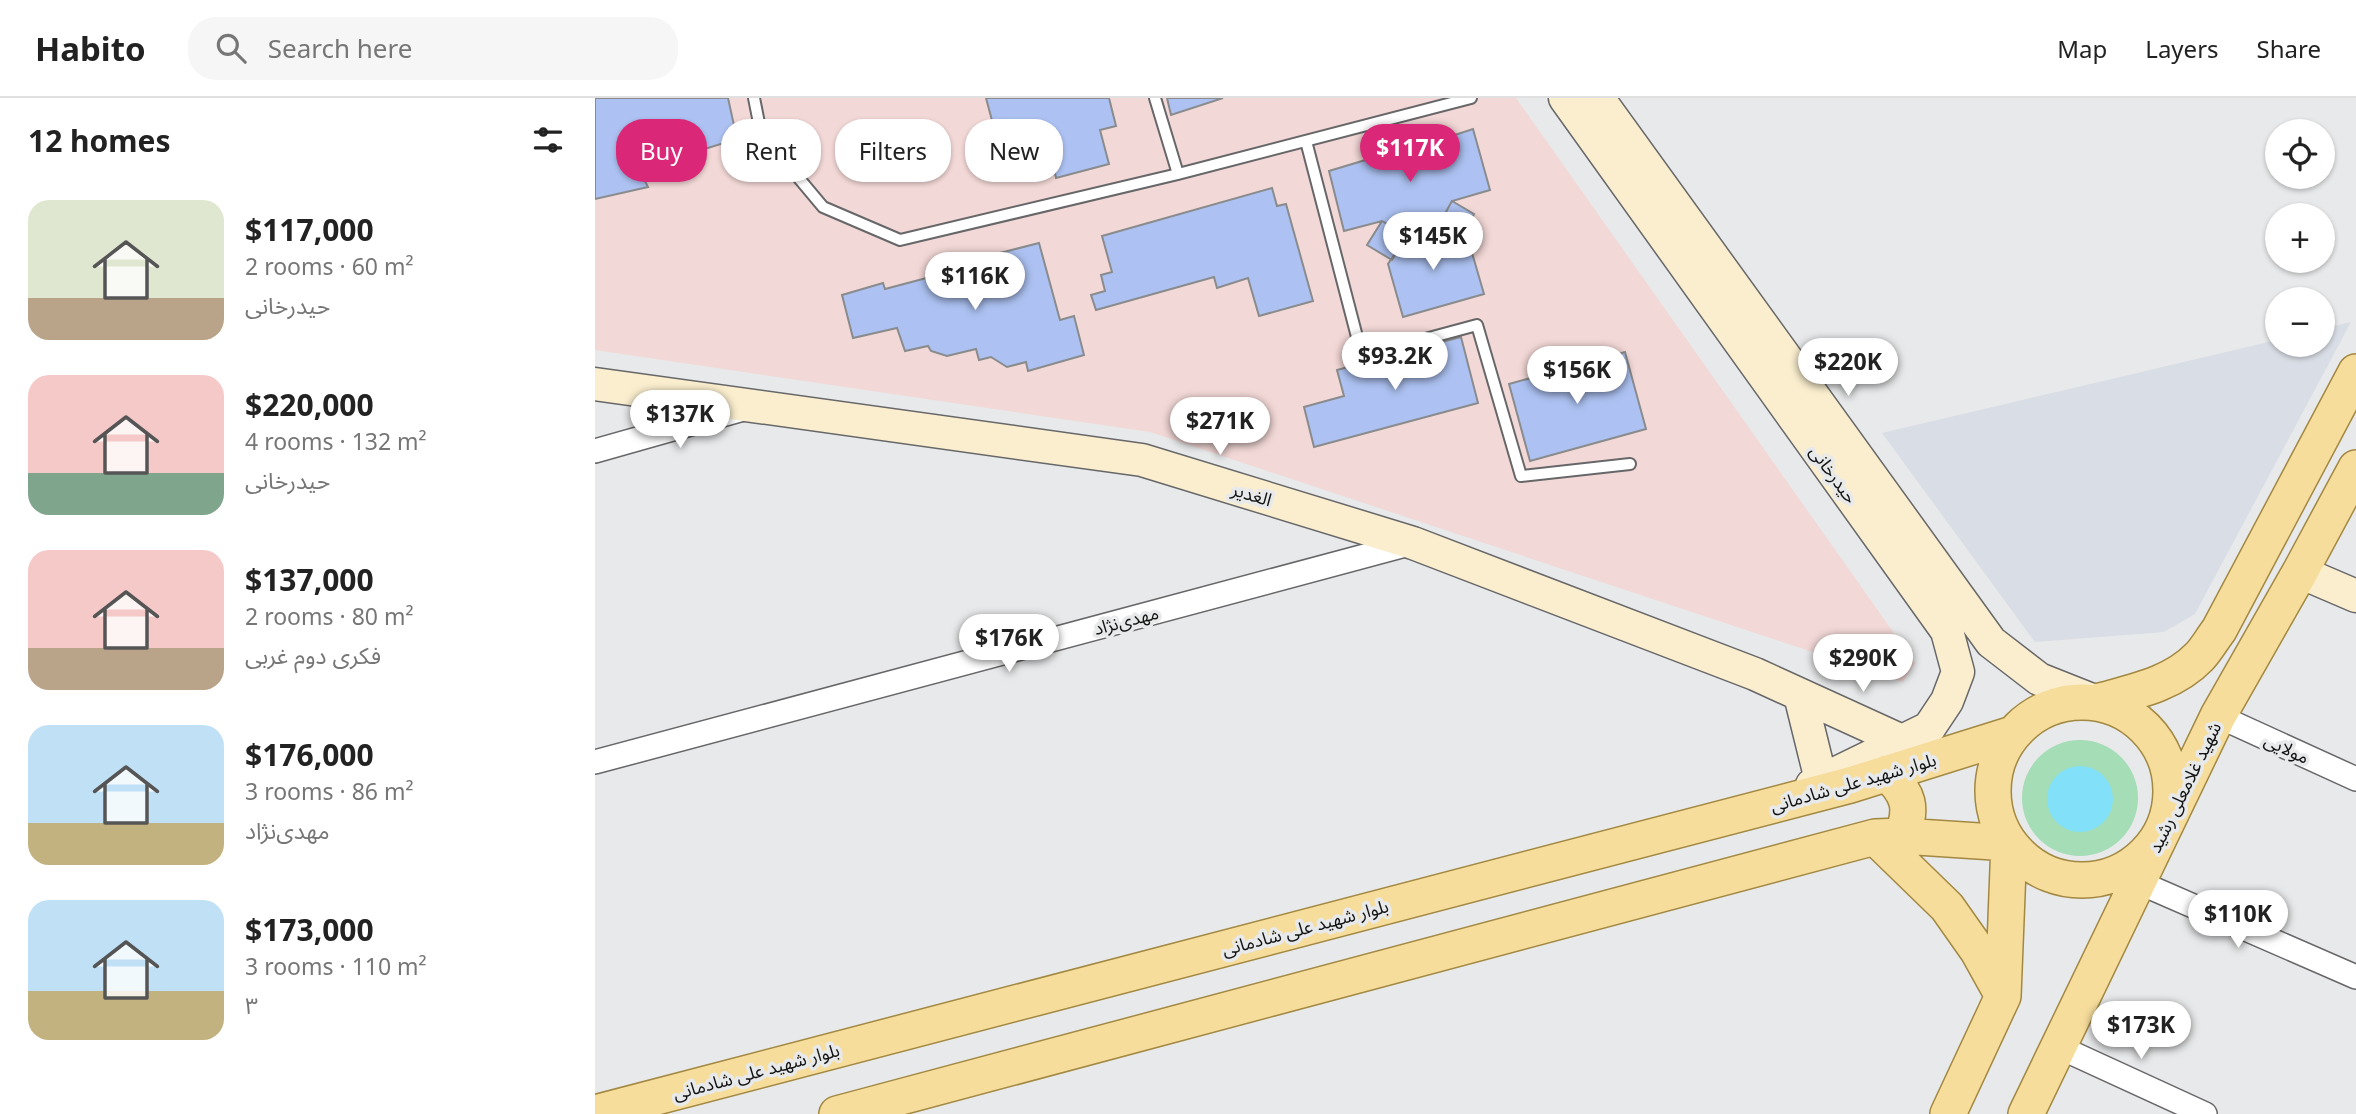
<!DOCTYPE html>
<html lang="en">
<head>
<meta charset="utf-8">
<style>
  body { margin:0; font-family:"Noto Sans","Noto Sans Arabic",sans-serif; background:#f6f6f6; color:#222; height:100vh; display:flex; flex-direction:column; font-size:26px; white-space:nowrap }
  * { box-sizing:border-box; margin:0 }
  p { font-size:23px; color:#767676 }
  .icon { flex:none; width:38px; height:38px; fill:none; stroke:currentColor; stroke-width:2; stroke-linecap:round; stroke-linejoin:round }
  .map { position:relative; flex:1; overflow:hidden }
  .details { display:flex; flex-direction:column; background:#fff; width:595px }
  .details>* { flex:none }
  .top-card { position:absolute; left:21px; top:21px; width:665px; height:63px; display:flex; gap:14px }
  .tools { position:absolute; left:1670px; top:21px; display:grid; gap:14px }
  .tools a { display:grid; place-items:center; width:70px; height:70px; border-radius:50%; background:#fff; box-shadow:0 2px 5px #0004; font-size:35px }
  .price { position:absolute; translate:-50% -60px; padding:0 16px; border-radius:24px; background:#fff; color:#222; font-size:23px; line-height:46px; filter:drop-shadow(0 2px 4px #0008) }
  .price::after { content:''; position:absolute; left:50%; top:42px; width:21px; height:16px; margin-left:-10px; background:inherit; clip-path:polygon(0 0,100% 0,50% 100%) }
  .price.current { background:#db2777; color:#fff }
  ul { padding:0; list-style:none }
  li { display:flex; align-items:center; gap:21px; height:175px; padding:0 28px }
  li span { display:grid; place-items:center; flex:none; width:196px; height:140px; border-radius:21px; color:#555 }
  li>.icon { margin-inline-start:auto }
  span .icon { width:84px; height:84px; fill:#fffc; stroke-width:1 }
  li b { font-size:30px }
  h2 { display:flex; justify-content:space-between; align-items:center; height:84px; padding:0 28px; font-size:30px }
  .chip { padding:0 24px; border-radius:28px; background:#fff; box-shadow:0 2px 5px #0004; font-size:24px; line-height:63px }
  .chip.current { background:#db2777; color:#fff }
  header { display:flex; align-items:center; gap:42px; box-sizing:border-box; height:98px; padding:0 35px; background:#fff; border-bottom:2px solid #e0e0e0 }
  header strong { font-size:33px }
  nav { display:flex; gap:38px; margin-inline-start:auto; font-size:24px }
  .search { width:490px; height:63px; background:#f6f6f6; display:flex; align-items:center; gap:18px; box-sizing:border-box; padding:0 24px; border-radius:28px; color:#767676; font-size:26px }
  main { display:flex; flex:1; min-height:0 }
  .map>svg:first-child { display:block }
</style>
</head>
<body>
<header>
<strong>Habito</strong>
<div class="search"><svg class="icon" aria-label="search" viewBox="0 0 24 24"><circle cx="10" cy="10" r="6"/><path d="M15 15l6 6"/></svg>Search here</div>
<nav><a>Map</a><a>Layers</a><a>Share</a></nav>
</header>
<main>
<section class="details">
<h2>12 homes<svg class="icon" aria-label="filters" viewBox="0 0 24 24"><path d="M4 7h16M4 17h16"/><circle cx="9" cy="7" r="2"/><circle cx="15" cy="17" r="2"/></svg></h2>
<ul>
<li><span style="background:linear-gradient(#dfe7d0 70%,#b9a48a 0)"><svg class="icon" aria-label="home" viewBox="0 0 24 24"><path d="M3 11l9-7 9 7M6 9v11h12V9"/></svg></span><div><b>$117,000</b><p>2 rooms · 60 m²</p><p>حیدرخانی</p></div></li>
<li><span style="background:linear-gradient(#f6c9c9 70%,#7fa58c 0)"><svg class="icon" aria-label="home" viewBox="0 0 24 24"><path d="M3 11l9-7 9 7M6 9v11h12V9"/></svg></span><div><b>$220,000</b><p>4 rooms · 132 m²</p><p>حیدرخانی</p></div></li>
<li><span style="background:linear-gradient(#f6c9c9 70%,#b9a48a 0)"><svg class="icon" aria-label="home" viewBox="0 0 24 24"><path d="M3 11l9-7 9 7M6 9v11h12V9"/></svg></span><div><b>$137,000</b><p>2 rooms · 80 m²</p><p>فکری دوم غربی</p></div></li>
<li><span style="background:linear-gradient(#bfe0f5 70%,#c2b280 0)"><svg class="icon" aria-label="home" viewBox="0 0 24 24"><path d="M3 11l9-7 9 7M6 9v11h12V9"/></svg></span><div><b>$176,000</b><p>3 rooms · 86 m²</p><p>مهدی‌نژاد</p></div></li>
<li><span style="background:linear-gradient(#bfe0f5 65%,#c2b280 0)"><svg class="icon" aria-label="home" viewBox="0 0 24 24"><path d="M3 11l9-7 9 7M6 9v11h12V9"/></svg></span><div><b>$173,000</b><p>3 rooms · 110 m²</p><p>۳</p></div></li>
</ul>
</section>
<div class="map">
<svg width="1761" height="1016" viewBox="0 0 1761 1016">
  <rect width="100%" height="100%" fill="#e8e9ea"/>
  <path fill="#d9dde5" d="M1756 224 1600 516 1569 534 1440 544 1287 335 1682 242V247H1727V231Z"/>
  <path fill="#f2d8d6" d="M0 0H921L1320 565 1308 584 555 334 0 252Z"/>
  <path fill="#a4ddb6" d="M1427 700a58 58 0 1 1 116 0a58 58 0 1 1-116 0Z"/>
  <path fill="#82e1f8" d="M1452 701a33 33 0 1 1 66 0a33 33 0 1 1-66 0Z"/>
  <path fill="#adc2f2" stroke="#8a8b8d" stroke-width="2" d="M0 0H133L142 41 44 71 53 89 0 101Z
    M391 0H514L521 28 505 32 514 66 461 80 457 62 411 75Z
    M572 0H628L576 17Z
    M878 31 895 92 857 103 842 130 812 138 787 123 749 133 734 73 774 61 778 65 783 58 789 60 797 45 811 40 819 49 824 44 834 51 838 44Z
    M677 90 682 108 691 106 718 203 664 218 653 180 622 190 619 179 501 212 496 197 510 193 506 177 517 174 507 138Z
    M857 103 879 116 864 142 842 130Z
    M787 123 812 138 797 162 772 147Z
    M842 130 875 148 889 196 808 219 793 166 812 138Z
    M444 145 465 222 479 218 489 257 433 273 431 264 412 269 396 259 384 262 381 251 352 258 336 253 333 248 310 253 302 230 258 240 247 197 288 185 290 191 407 160 405 155Z
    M866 239 883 305 719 349 709 309 749 298 742 272Z
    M1030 254 1051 331 935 363 914 286Z"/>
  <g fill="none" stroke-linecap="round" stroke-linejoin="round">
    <g stroke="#676769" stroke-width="14">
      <path id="lane" d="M159 0 166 35 228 109 305 142 583 76 876 0
        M560 0 583 76
        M711 43 767 258 882 227 926 378 1035 366"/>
    </g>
    <g stroke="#676769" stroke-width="26">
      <path id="street" d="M0 353 152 310
        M1623 618 1761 681
        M0 664 818 445
        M1543 784 1761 879
        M1464 949 1610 1016"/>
    </g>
    <g stroke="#676769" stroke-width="35">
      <path id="secondary" d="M970 0 1352 533 1363 574 1352 603 1334 630 1217 687
        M1003 0 1396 544 1444 581 1502 604
        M0 286 547 362 818 445 1160 576 1309 644
        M1705 474 1761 498
        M1205 597 1226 682"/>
    </g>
    <g stroke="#a28841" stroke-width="38">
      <path id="primary" d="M1398 693a89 89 0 1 1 178 0a89 89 0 1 1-178 0Z
        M1502 604C1537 594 1577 587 1604 559 1611 552 1617 541 1624 532L1761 274
        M1292 675C1314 696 1318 710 1307 738
        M1280 739 1352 809 1383 853 1408 898
        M0 1015 1255 687 1418 636
        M242 1016 1280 739 1307 738 1414 745 1408 898 1353 1016
        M1431 1016 1623 618 1705 474 1761 370"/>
    </g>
    <use href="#lane" stroke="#fff" stroke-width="10"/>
    <use href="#street" stroke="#fff" stroke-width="23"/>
    <use href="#secondary" stroke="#faeece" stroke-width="32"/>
    <use href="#primary" stroke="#f6dd9c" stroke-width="35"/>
  </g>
  <g text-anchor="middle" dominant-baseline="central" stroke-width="7" stroke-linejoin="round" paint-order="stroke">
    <g font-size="18" fill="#121313" stroke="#e8e9ea">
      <text transform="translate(1239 376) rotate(54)">حیدرخانی</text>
      <text transform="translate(657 396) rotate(17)">الغدیر</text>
      <text transform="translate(531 522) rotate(-15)">مهدی‌نژاد</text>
      <text transform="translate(1692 650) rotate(25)">مولایی</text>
      <text transform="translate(1258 684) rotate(-16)">بلوار شهید علی شادمانی</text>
      <text transform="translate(1589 689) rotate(-64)">شهید غلامعلی رشید</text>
      <text transform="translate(710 829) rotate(-15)">بلوار شهید علی شادمانی</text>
      <text transform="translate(161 973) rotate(-15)">بلوار شهید علی شادمانی</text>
    </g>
  </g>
</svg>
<div class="tools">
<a><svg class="icon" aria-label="locate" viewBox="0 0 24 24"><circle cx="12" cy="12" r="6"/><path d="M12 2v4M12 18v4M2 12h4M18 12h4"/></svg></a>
<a>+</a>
<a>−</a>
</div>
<b class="price current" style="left:815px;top:86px">$117K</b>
<b class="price" style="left:838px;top:174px">$145K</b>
<b class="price" style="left:380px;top:214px">$116K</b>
<b class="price" style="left:800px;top:294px">$93.2K</b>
<b class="price" style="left:1253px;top:300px">$220K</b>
<b class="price" style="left:982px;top:308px">$156K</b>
<b class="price" style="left:85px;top:352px">$137K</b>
<b class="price" style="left:625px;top:359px">$271K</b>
<b class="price" style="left:414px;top:576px">$176K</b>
<b class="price" style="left:1268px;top:596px">$290K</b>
<b class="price" style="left:1643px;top:852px">$110K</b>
<b class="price" style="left:1546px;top:963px">$173K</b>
<div class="top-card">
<a class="chip current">Buy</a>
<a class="chip">Rent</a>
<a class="chip">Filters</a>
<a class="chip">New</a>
</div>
</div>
</main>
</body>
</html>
